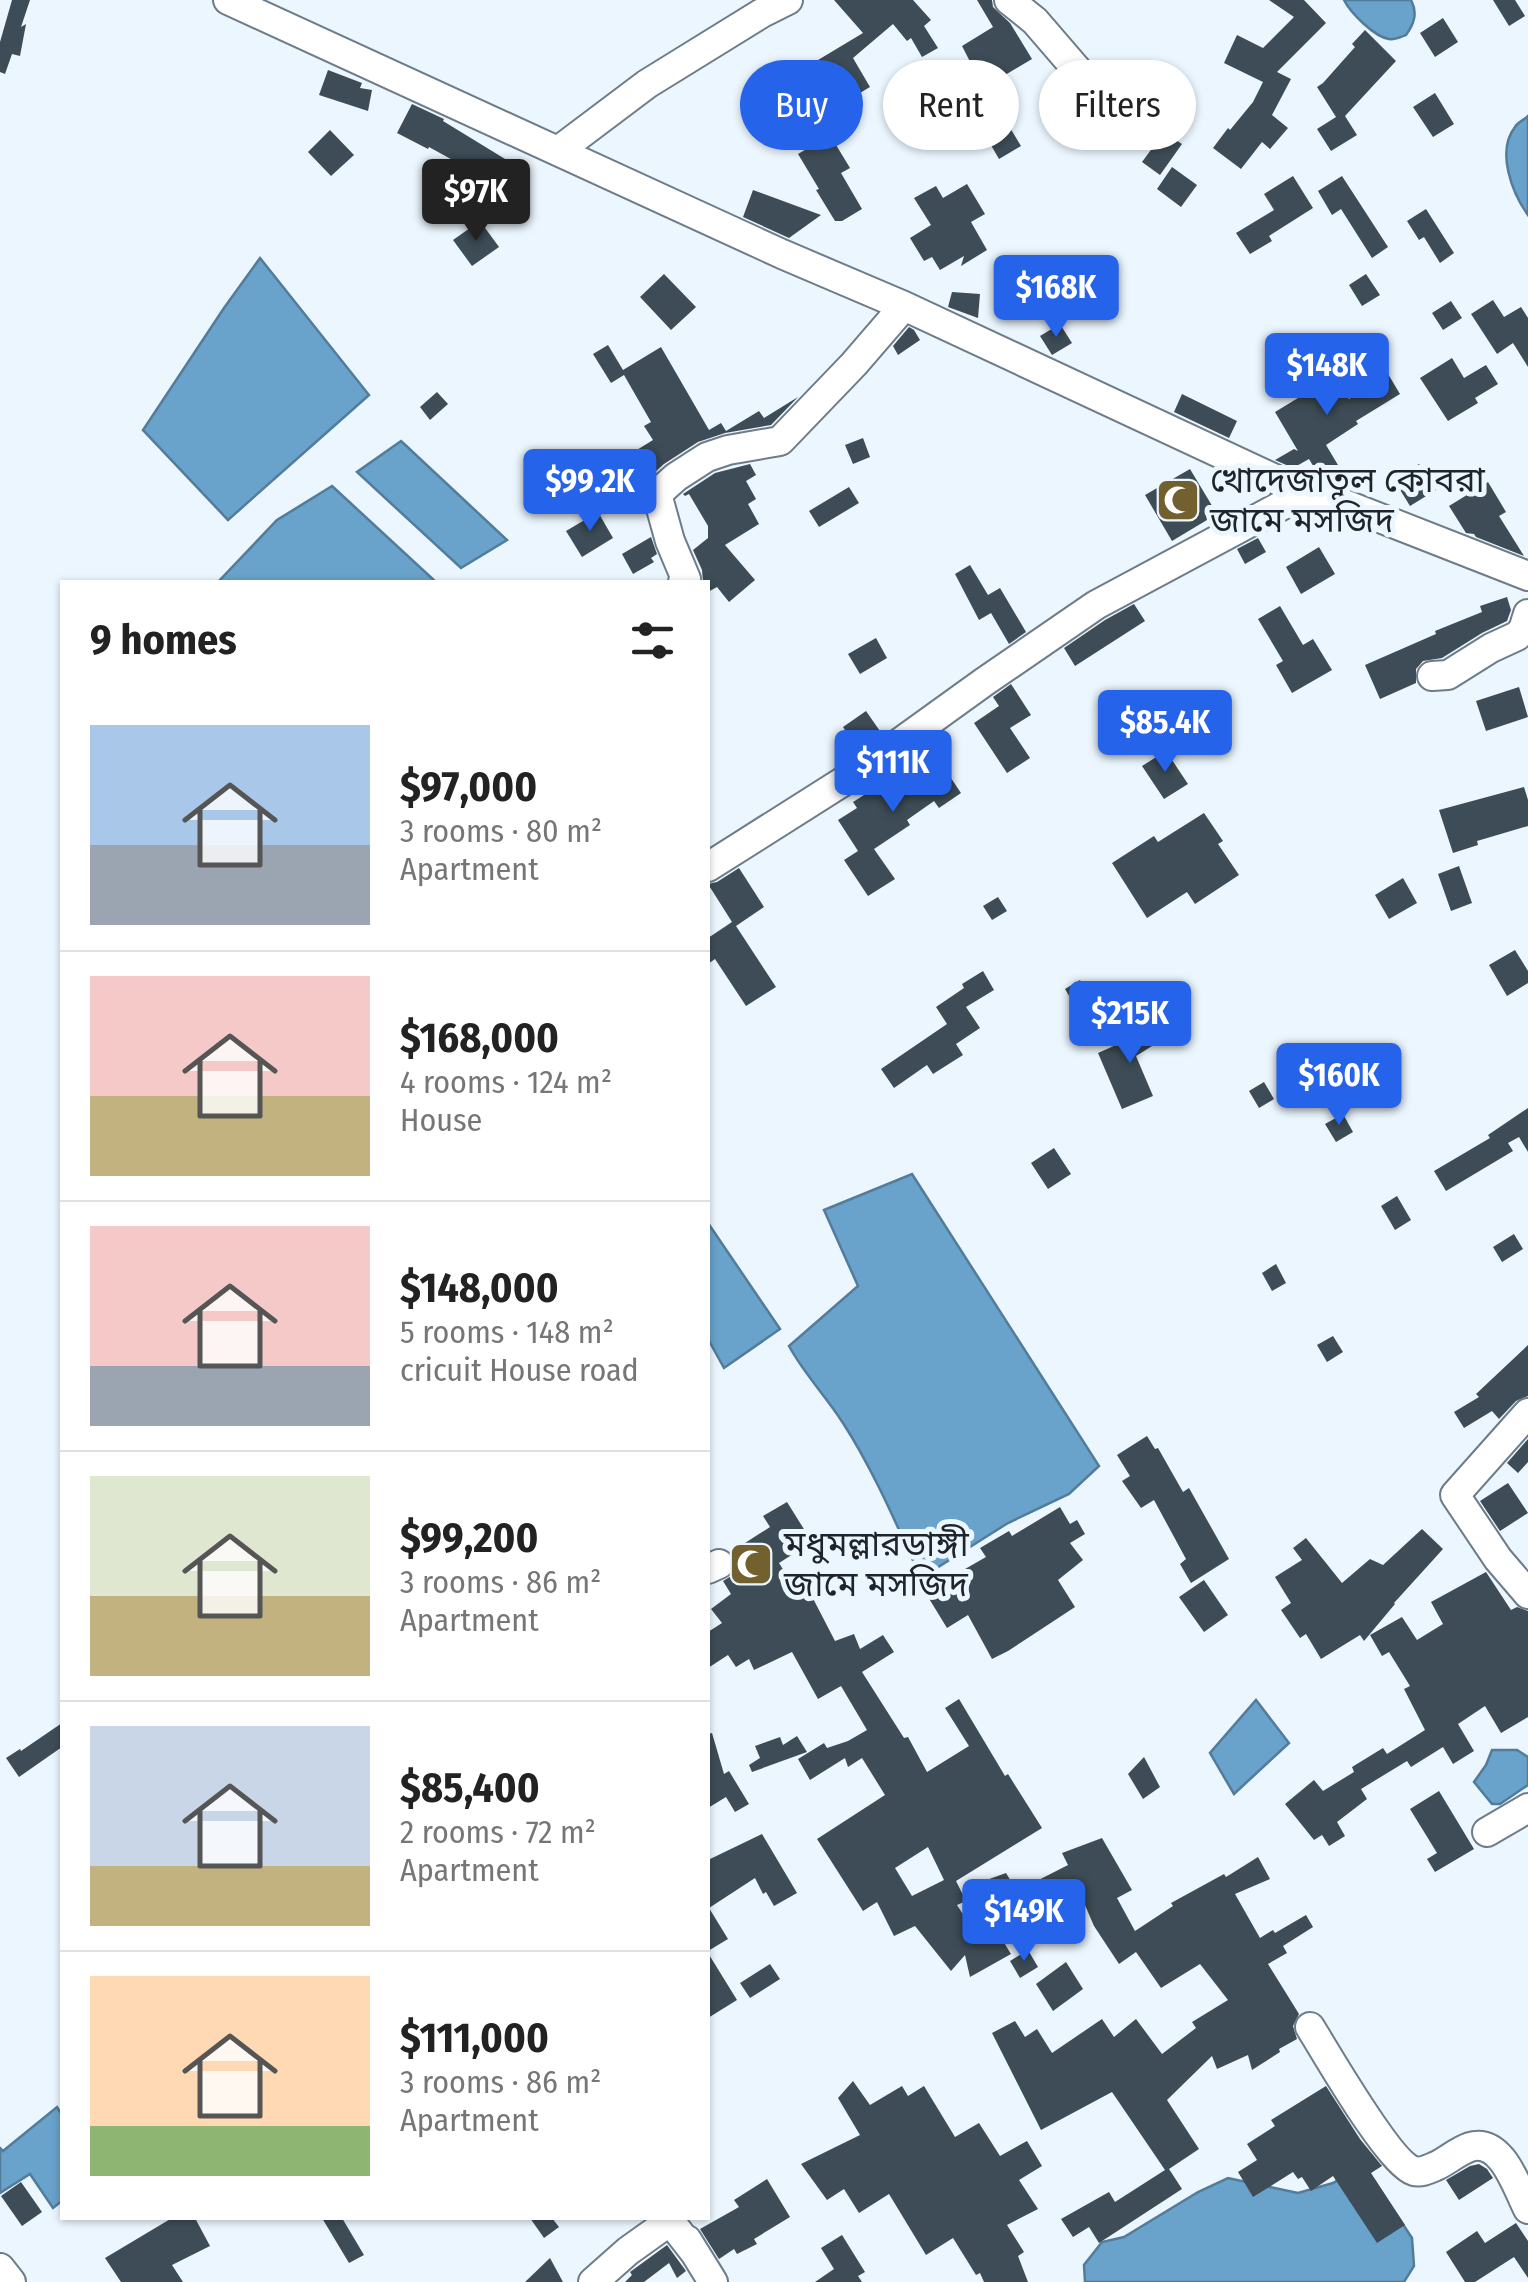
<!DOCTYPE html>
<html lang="en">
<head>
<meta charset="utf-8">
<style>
  body { margin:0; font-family:"Fira Sans Condensed","Noto Sans Bengali",sans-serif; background:#f2f2f2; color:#222; height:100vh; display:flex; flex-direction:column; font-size:38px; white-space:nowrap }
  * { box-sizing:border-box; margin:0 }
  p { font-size:32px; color:#767676 }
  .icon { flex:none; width:55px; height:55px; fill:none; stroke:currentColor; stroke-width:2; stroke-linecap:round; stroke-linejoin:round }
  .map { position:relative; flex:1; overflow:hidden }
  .drawer { position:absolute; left:60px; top:580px; width:650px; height:1640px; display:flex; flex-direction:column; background:#fff; border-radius:0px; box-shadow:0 2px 8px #0004 }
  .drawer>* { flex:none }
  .guide { position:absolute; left:740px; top:60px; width:638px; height:90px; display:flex; gap:20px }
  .price { position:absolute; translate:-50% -85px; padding:0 22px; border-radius:10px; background:#2563eb; color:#fff; font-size:32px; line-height:65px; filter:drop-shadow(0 2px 5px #0008) }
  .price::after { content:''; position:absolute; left:50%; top:60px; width:30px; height:22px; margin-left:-15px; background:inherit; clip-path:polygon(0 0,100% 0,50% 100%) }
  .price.current { background:#222; color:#fff }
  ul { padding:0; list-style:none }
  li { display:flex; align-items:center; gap:30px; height:250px; padding:0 30px }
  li+li { border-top:2px solid #e0e0e0 }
  li span { display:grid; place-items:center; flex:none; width:280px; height:200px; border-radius:0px; color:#555 }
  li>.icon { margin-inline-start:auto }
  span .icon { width:120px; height:120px; fill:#fffc; stroke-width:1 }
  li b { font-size:42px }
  h2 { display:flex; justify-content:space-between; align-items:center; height:120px; padding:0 30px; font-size:42px }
  .pill { padding:0 35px; border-radius:45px; background:#fff; box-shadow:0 2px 8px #0004; font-size:35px; line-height:90px }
  .pill.current { background:#2563eb; color:#fff }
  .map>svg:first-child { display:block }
</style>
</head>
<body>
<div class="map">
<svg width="1528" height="2282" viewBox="0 0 1528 2282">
  <rect width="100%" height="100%" fill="#ebf6fe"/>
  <path fill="#69a2ca" stroke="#527c9a" stroke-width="2.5" d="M1344 0H1411C1418 13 1414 24 1406 35 1400 37 1395 40 1389 39 1374 37 1350 12 1344 0Z
    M1528 116V215C1512 193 1496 151 1515 127 1518 122 1524 120 1528 116Z
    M260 258 369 395 228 520 143 430 224 308Z
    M401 441 507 540 461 568 357 472Z
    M332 486 436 582H218L277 520Z
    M912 1174 1099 1466 1069 1494 1008 1523 921 1578C897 1526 874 1471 843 1423 826 1396 804 1374 789 1346L858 1286 824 1210Z
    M708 1223 780 1329 724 1368 708 1339Z
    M1256 1700 1289 1743 1234 1794 1210 1753Z
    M1492 1750H1517L1528 1757V1785L1500 1804H1492L1474 1782 1486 1765Z
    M57 2107 62 2115V2201L53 2208 30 2174 0 2193V2148L3 2151Z
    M1361 2166 1365 2167 1412 2238 1414 2266 1404 2282H1085L1084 2265 1102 2242 1124 2237 1198 2192 1228 2178 1298 2193 1333 2183Z"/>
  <path fill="#3d4c56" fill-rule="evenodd" d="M12 0H30L21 27 26 24 20 56 12 54 5 74 0 72V42Z
    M834 0H913L931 20 924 26 938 48 922 57 911 38 907 41 893 24 853 58 870 87 828 112 803 69 863 33Z
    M977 0H992L993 7 1010 23 1032 59 995 81 1008 102 998 108 1021 146 999 159 977 121 971 125 952 95 979 79 962 46 993 27Z
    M1269 0H1304L1326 23 1277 72 1291 79 1272 115 1288 128 1270 149 1262 142 1241 169 1213 148 1228 128 1230 130 1253 102 1263 82 1224 63 1237 35 1263 48 1294 17Z
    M1493 0H1515L1525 16 1509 26Z
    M1443 18 1458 42 1435 57 1420 33Z
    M1365 30 1396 61 1345 116 1357 135 1331 151 1317 129 1336 117 1317 87 1323 83 1355 47 1352 44Z
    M328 70 362 83 360 88 372 90 368 111 319 95Z
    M1435 93 1454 124 1433 137 1413 107Z
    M1075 102 1100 138 1084 148 1060 112Z
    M412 104 444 119 443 121 518 167 508 186 480 171 478 174 429 147 428 149 397 133Z
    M330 130 354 155 331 176 308 152Z
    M1164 132 1182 144 1160 175 1142 162Z
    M830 135 850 168 841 173 862 209 842 221H835L816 190 819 189 798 154Z
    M1172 167 1197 185 1181 207 1157 189Z
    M1293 176 1313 208 1269 236 1272 241 1250 254 1236 233 1274 210 1264 194Z
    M1342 176 1388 247 1372 258 1341 209 1332 215 1318 191Z
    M967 184 985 214 971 222 987 250 961 266 964 256 940 270 932 257 924 261 910 238 931 225 914 198 936 186 943 198Z
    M753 190 821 215 789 238 743 217Z
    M1426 209 1454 253 1440 263 1424 237 1419 240 1407 221Z
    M480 221 499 247 472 266 453 240Z
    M664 274 696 307 671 330 640 297Z
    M1366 274 1380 295 1362 306 1349 285Z
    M952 292 980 294 978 318 948 307Z
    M1493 300 1504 317 1521 307 1528 318V367L1513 343 1497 354 1471 314Z
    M1451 301 1462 318 1443 330 1432 313Z
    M1060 324 1072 343 1052 355 1040 336Z
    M909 327 914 330 920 340 898 355 893 346Z
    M608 345 623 370 661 347 709 430 721 423 726 431 759 411 764 418 798 397 771 425 725 433 698 442 664 464 645 481 640 490H637L619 461 653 440 644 426 651 422 624 375 611 383 593 354Z
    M1322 357 1349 399 1388 374 1400 394 1356 421 1358 424 1326 445 1347 480 1341 484 1321 479 1309 459 1293 468 1275 460 1294 449 1298 451 1275 412 1298 398 1294 392 1312 380 1304 368Z
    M1452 358 1464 378 1486 365 1498 384 1475 398 1478 403 1448 421 1420 378Z
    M437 392 448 404 430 420 420 407Z
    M1182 394 1237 421 1229 438 1174 412Z
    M863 438 870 457 853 464 845 445Z
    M750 464 756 475 746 481 756 499 748 504 759 524 725 545 755 580 729 602 717 587 708 592V582H703L702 570 693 550 708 538V526L689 494 685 496 683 494 715 473Z
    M1419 464 1436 490 1410 506 1394 480Z
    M1190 469 1217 514 1172 541 1145 495Z
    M1488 482 1506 512 1499 516 1524 556 1476 537 1474 534 1466 533 1449 506Z
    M849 487 859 503 819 527 809 511Z
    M598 512 613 538 582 557 566 531Z
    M651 537 657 554 651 558 654 562 633 574 622 554Z
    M1258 538 1266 552 1245 564 1237 549Z
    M1319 547 1335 574 1301 594 1286 567Z
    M970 565 988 595 1000 588 1026 632 1009 644 991 613 979 620 955 574Z
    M1507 597 1511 610 1507 621 1482 633 1442 658 1423 661 1416 669V683L1380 699 1365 665 1436 634 1435 631 1482 612 1480 606Z
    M1134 604 1145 621 1075 666 1064 648 1105 620Z
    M1280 606 1303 645 1313 639 1332 670 1292 693 1276 665 1283 661 1258 619Z
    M876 638 887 658 860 674 848 654Z
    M1011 684 1031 715 1010 728 1030 758 1007 773 974 723 999 706 993 697Z
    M1519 687 1528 717 1486 731 1476 701Z
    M866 711 882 734 858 751 843 727Z
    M928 744 961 793 939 808 934 801 907 820 910 825 874 849 895 879 868 896 844 860 858 851 838 820 857 808 853 802 883 783 885 786 912 768 907 759Z
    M1166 751 1188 784 1164 799 1142 766Z
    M1524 787 1528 800V826L1477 841 1478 845 1453 853 1439 810Z
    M1204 813 1223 841 1218 844 1239 875 1195 904 1187 892 1147 918 1112 863 1154 836 1158 842Z
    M1459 866 1472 903 1451 911 1438 874Z
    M739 868 764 907 736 926 776 987 746 1006 715 959 708 964V938L732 922 708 884 717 882Z
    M1403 878 1417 903 1389 919 1375 895Z
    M998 897 1007 911 992 920 983 906Z
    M1515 950 1528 971V983L1507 996 1489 965Z
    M983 971 994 990 966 1007 980 1028 956 1044 963 1055 933 1074 927 1065 894 1088 881 1069 947 1024 936 1007 964 988 962 984Z
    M1080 980 1096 1007 1081 1016 1065 989Z
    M1155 1021 1165 1038 1136 1056 1153 1096 1122 1109 1098 1053 1116 1045Z
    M1264 1082 1274 1099 1259 1108 1249 1091Z
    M1528 1108V1152L1519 1137 1508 1143 1513 1151 1446 1191 1434 1171 1490 1138 1488 1135Z
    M1343 1114 1353 1132 1336 1142 1325 1124Z
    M1054 1148 1071 1174 1048 1189 1031 1163Z
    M1397 1196 1411 1220 1395 1230 1381 1206Z
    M1514 1234 1523 1249 1502 1262 1493 1247Z
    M1276 1264 1286 1283 1272 1291 1262 1273Z
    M1333 1336 1343 1352 1327 1362 1317 1345Z
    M1528 1345V1396L1516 1401 1499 1419 1492 1411 1464 1428 1454 1412 1479 1397 1476 1394Z
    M1147 1436 1155 1449 1158 1448 1183 1492 1189 1488 1229 1559 1191 1583 1180 1564 1186 1559 1154 1500 1141 1508 1122 1481 1130 1476 1117 1455Z
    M1528 1439V1462L1518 1473 1507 1463Z
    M1508 1483 1528 1513 1500 1531 1480 1501Z
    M787 1502 812 1542 779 1563 795 1589 805 1583 835 1641 854 1634 860 1649 883 1635 894 1652 862 1672 904 1738 908 1737 927 1772 969 1746 945 1708 959 1699 1005 1776 1008 1774 1042 1828 956 1881 966 1901 957 1905 975 1933 992 1923 1011 1954 970 1977 965 1955 951 1971 915 1926 894 1936 877 1902 863 1911 817 1839 885 1795 862 1758 848 1767 845 1758 810 1780 798 1759 824 1743 827 1748 848 1741 867 1730 841 1686 818 1699 792 1652 754 1670 749 1659 736 1667 728 1655 708 1668V1632L722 1623 711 1609 731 1594 723 1581 733 1575 736 1567 735 1558 731 1552 770 1527 763 1516ZM928 1847 944 1880 912 1896 895 1868Z
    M1060 1507 1070 1524 1077 1520 1085 1534 1070 1543 1083 1560 1058 1580 1075 1607 1008 1651 992 1659 968 1615 947 1628 925 1592 986 1557 980 1548 1009 1531 1012 1536Z
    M1422 1529 1443 1549 1394 1603 1395 1604 1364 1641 1360 1635 1321 1659 1306 1634 1300 1638 1281 1610 1291 1603 1275 1577 1302 1560 1293 1548 1306 1538 1342 1583 1370 1559 1383 1565Z
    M1486 1572 1511 1610 1517 1607 1528 1611V1717L1501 1733 1485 1706 1458 1724 1474 1751 1453 1764 1443 1747 1411 1767 1407 1761 1361 1789 1367 1799 1337 1822 1345 1836 1329 1846 1322 1835 1314 1840 1285 1804 1314 1780 1323 1791 1354 1772 1352 1767 1383 1748 1387 1754 1425 1730 1404 1689 1410 1686 1389 1652 1382 1656 1370 1635 1402 1617 1417 1640 1443 1624 1431 1602Z
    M1204 1580 1228 1615 1204 1632 1179 1597Z
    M62 1723V1747L19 1777 6 1758 20 1749 21 1751Z
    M712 1733 724 1774 729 1771 749 1804 735 1812 726 1797 708 1808V1734Z
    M797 1736 807 1752 752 1772 749 1765 760 1758 755 1746 780 1737 783 1745Z
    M1144 1757 1160 1787 1143 1799 1128 1774Z
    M1439 1791 1474 1849 1435 1872 1427 1859 1437 1853 1410 1809Z
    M762 1834 797 1893 774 1906 766 1892 763 1894 755 1878 709 1908 728 1939 708 1951V1860Z
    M1102 1838 1132 1890 1117 1898 1135 1931 1173 1906 1171 1903 1224 1874 1226 1877 1258 1857 1270 1879 1235 1894 1260 1938 1273 1930 1275 1933 1306 1915 1313 1927 1283 1946 1287 1953 1268 1964 1299 2014 1293 2026 1297 2039 1279 2049 1280 2052 1252 2070 1248 2055 1217 2069 1212 2056 1167 2100 1199 2149 1169 2169 1182 2189 1099 2243 1089 2227 1073 2237 1061 2219 1109 2192 1115 2202 1165 2170 1112 2092 1041 2130 992 2033 1015 2021 1025 2037 1037 2029 1052 2053 1102 2019 1114 2037 1136 2019 1162 2054 1196 2028 1192 2022 1228 2000 1200 1964 1161 1988 1136 1952 1119 1964 1094 1926 1075 1882 1007 1924 981 1882 1006 1873 1017 1891 1068 1865 1062 1853Z
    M1028 1950 1038 1967 1020 1978 1010 1961Z
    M708 1953 737 2000 708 2018Z
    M1066 1962 1083 1989 1053 2011 1036 1984Z
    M770 1964 780 1979 750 1998 740 1983Z
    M853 2081 870 2105 902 2086 908 2096 924 2086 955 2137 979 2123 1000 2156 1027 2141 1042 2166 1019 2180 1038 2209 1007 2225 1024 2252 1018 2256 1028 2282H984L980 2273 976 2275 953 2238 926 2255 889 2194 859 2213 844 2189 827 2200 801 2164 860 2135 838 2098Z
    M1326 2086 1360 2139 1382 2166 1371 2173 1405 2225 1377 2243 1333 2176 1311 2191 1302 2177 1298 2179 1293 2172 1253 2197 1238 2172 1257 2160 1247 2144 1275 2126 1271 2120Z
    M1479 2164 1487 2169 1493 2178 1459 2200 1446 2180 1470 2166Z
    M767 2179 790 2217 754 2239 757 2244 737 2254 734 2249 719 2259 700 2229 739 2207 734 2200Z
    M21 2182 42 2212 22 2226 1 2196Z
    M172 2218H195L210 2246 172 2265 183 2282H121L105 2258Z
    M322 2218H342L364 2255 349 2263Z
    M530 2218H552L559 2227 544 2238Z
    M1516 2223 1528 2241V2278L1514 2257 1475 2282H1465L1446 2252 1477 2231 1485 2243Z
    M842 2235 865 2272 858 2276 862 2282H815L834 2269 821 2248Z
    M667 2245 686 2271 677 2278 669 2263 644 2282H625L632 2275 630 2272Z
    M550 2258 563 2282H525Z"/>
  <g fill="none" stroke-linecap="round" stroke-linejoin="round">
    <g stroke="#6d7c88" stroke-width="32">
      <path id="minor" d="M228 0 782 254 904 306 1305 493 1334 500 1528 576
        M1009 0 1035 21 1116 115
        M558 151 647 84 762 13 788 0
        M683 582 686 579 670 541 657 494 676 477 707 457 728 450 780 441 854 364 904 306
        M1432 676 1448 675 1491 648 1517 636 1523 630 1528 614
        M708 867 866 767 984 682 1096 605 1305 493
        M1528 1413 1455 1495 1498 1559 1528 1594
        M708 1569 719 1564
        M1487 1832 1528 1808
        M1310 2027C1327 2054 1389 2163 1414 2171 1421 2173 1429 2169 1436 2166 1447 2161 1458 2151 1470 2147 1502 2137 1517 2188 1528 2209
        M687 2240 713 2282
        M0 2268 11 2282
        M593 2282 628 2251 670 2221 695 2253"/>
    </g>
    <use href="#minor" stroke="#fff" stroke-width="28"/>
  </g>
  <defs>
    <g id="mosque-square" transform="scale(2.25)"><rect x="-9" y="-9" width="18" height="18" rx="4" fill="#72602e" stroke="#ebf6fe"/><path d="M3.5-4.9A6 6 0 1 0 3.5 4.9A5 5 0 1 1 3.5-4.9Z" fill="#fff"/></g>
  </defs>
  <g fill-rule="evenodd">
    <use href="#mosque-square" x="1178" y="500"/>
    <use href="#mosque-square" x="751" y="1564"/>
  </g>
  <g text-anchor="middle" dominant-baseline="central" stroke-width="10" stroke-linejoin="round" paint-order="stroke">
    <g font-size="35" fill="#1e2429" stroke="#ebf6fe" text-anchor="start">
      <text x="1210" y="480">খোদেজাতুল কোবরা<tspan x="1210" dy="40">জামে মসজিদ</tspan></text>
      <text x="784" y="1544">মধুমল্লারডাঙ্গী<tspan x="784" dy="40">জামে মসজিদ</tspan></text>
    </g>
  </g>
</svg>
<b class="price current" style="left:476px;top:244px">$97K</b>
<b class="price" style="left:1056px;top:340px">$168K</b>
<b class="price" style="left:1327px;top:418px">$148K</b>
<b class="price" style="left:590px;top:534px">$99.2K</b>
<b class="price" style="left:1165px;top:775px">$85.4K</b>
<b class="price" style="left:893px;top:815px">$111K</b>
<b class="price" style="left:1130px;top:1066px">$215K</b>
<b class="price" style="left:1339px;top:1128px">$160K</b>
<b class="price" style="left:1024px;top:1964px">$149K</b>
<div class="guide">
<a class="pill current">Buy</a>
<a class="pill">Rent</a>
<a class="pill">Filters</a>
</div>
<section class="drawer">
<h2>9 homes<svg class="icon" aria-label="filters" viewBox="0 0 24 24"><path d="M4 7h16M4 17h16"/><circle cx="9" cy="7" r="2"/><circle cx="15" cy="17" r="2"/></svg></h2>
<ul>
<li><span style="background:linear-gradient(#a9c7e8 60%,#9aa5b1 0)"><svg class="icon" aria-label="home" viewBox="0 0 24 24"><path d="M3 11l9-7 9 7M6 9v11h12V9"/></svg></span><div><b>$97,000</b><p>3 rooms · 80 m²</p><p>Apartment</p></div></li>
<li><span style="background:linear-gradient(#f6c9c9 60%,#c2b280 0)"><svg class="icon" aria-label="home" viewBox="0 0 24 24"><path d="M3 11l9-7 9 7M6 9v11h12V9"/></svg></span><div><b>$168,000</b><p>4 rooms · 124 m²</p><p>House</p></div></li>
<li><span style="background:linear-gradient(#f6c9c9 70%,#9aa5b1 0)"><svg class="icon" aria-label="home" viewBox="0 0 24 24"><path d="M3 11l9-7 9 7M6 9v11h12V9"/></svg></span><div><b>$148,000</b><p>5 rooms · 148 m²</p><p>cricuit House road</p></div></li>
<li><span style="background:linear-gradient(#dfe7d0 60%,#c2b280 0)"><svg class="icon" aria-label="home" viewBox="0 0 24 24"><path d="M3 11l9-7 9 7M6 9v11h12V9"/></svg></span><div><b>$99,200</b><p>3 rooms · 86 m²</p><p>Apartment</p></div></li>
<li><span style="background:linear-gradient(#c9d6e8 70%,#c2b280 0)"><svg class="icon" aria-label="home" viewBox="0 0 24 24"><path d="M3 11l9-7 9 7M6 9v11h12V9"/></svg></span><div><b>$85,400</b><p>2 rooms · 72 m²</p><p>Apartment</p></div></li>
<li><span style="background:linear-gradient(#ffd9b3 75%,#8fb573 0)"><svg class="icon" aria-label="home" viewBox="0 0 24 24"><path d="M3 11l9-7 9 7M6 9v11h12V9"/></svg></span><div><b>$111,000</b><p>3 rooms · 86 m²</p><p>Apartment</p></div></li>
</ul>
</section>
</div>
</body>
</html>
